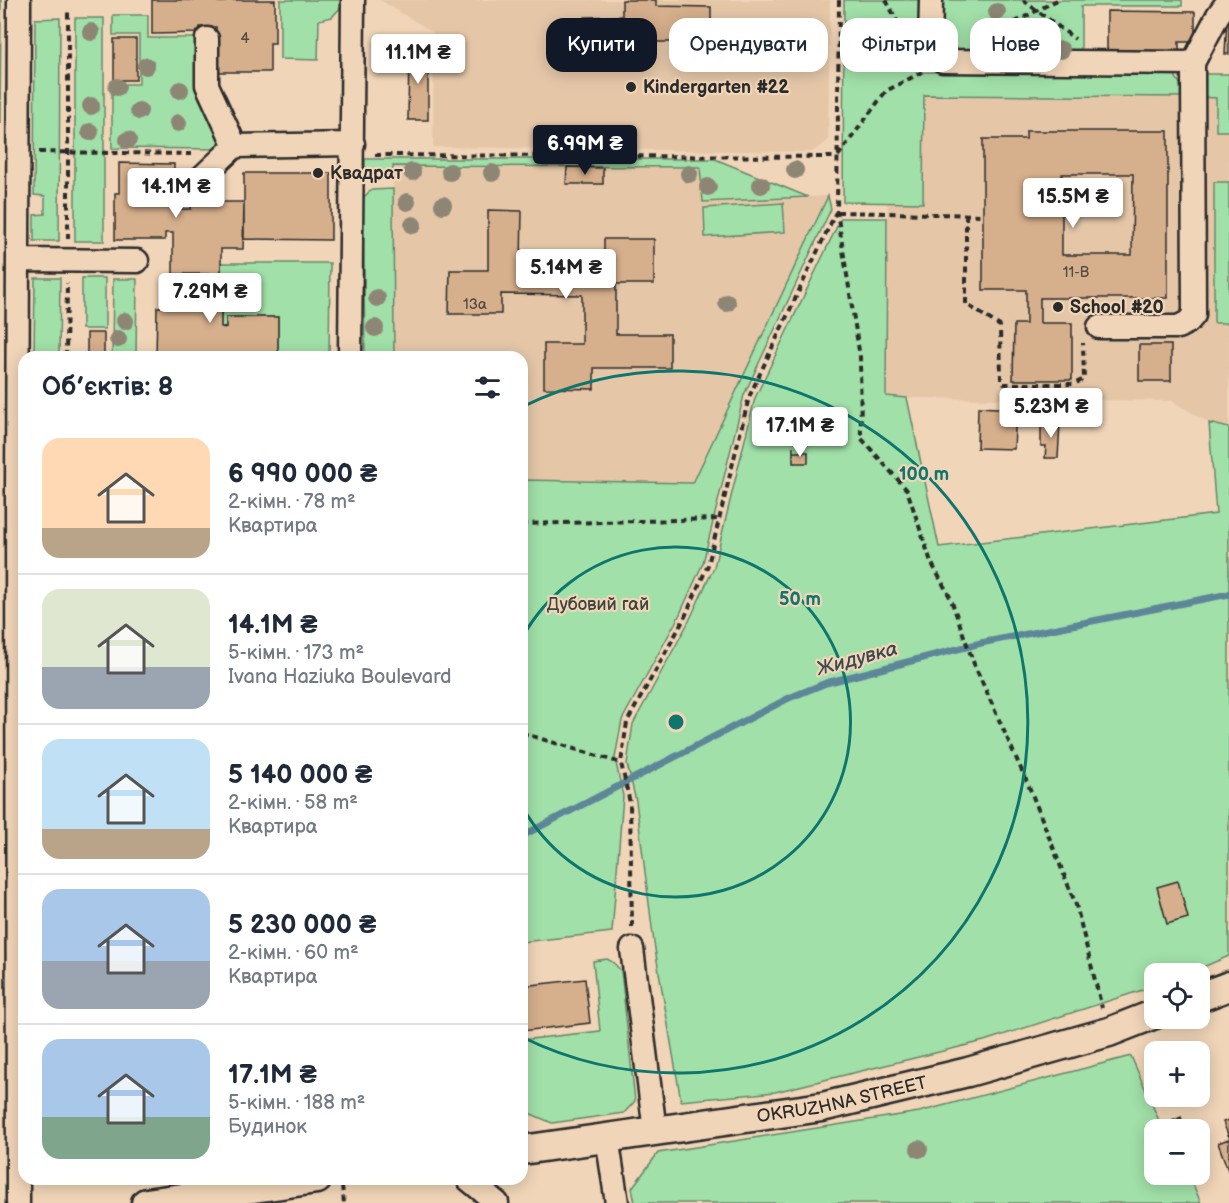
<!DOCTYPE html>
<html lang="uk">
<head>
<meta charset="utf-8">
<style>
  body { margin:0; font-family:"Balsamiq Sans",sans-serif; background:#f6f6f7; color:#1f2937; height:100vh; display:flex; flex-direction:column; font-size:22px; white-space:nowrap }
  * { box-sizing:border-box; margin:0 }
  p { font-size:20px; color:#747a83 }
  .icon { flex:none; width:33px; height:33px; fill:none; stroke:currentColor; stroke-width:2; stroke-linecap:round; stroke-linejoin:round }
  .map { position:relative; flex:1; overflow:hidden }
  .sheet { position:absolute; left:18px; top:351px; width:510px; height:834px; display:flex; flex-direction:column; background:#fff; border-radius:18px; box-shadow:0 3px 15px #0003 }
  .sheet>* { flex:none }
  .guide { position:absolute; left:546px; top:18px; width:570px; height:54px; display:flex; gap:12px }
  .controls { position:absolute; left:1144px; top:963px; display:grid; gap:12px }
  .controls a { display:grid; place-items:center; width:66px; height:66px; border-radius:12px; background:#fff; box-shadow:0 3px 15px #0003; font-size:30px }
  .price { position:absolute; translate:-50% -51px; padding:0 14px; border-radius:6px; background:#fff; color:#222; font-size:20px; line-height:39px; filter:drop-shadow(0 2px 3px #0008) }
  .price::after { content:''; position:absolute; left:50%; top:36px; width:18px; height:14px; margin-left:-9px; background:inherit; clip-path:polygon(0 0,100% 0,50% 100%) }
  .price.on { background:#111827; color:#fff }
  ul { padding:0; list-style:none }
  li { display:flex; align-items:center; gap:18px; height:150px; padding:0 24px }
  li+li { border-top:2px solid #e0e1e3 }
  li span { display:grid; place-items:center; flex:none; width:168px; height:120px; border-radius:18px; color:#555 }
  li>.icon { margin-inline-start:auto }
  span .icon { width:72px; height:72px; fill:#fffc; stroke-width:1 }
  li b { font-size:26px }
  h2 { display:flex; justify-content:space-between; align-items:center; height:72px; padding:0 24px; font-size:26px }
  .pill { padding:0 21px; border-radius:18px; background:#fff; box-shadow:0 3px 15px #0003; font-size:21px; line-height:54px }
  .pill.on { background:#111827; color:#fff }
  .map>svg:first-child { display:block }
</style>
</head>
<body>
<div class="map">
<svg width="1229" height="1203" viewBox="0 0 1229 1203">
  <rect width="100%" height="100%" fill="#f1d5b8"/>
  <filter id="ink" filterUnits="userSpaceOnUse"><feTurbulence type="fractalNoise" baseFrequency=".0167" numOctaves="2"/><feDisplacementMap in="SourceGraphic" scale="12" xChannelSelector="R" yChannelSelector="G"/><feConvolveMatrix kernelMatrix="1 2 1 2 8 2 1 2 1" color-interpolation-filters="sRGB"/></filter>
  <g filter="url(#ink)">
    <path fill="#e5c7a8" d="M380 0H830L828 141 812 152 433 147 434 33Z
      M888 95 1216 97V131H1229V428L1209 423 1172 401 907 398 886 396Z
      M393 166 701 167 703 202 828 196 693 483 522 480V357H394Z"/>
    <path fill="#a1e0a8" stroke="#66866a" stroke-width="1.5" d="M0 0H1L0 123Z
      M280 0H341V7L332 17 319 20 318 60 280 59Z
      M844 0H922V72L1174 74 1188 97 924 95 923 203 843 202Z
      M937 0H1182V6H1081V56L954 52C933 37 937 24 937 0Z
      M113 15H148V38H203L221 140V149L112 148V84H139V35H113Z
      M60 18 59 241H34V215L45 214V196L34 195 35 19Z
      M75 18H104V241H75Z
      M1202 74H1229V131H1216V98L1202 97Z
      M365 159H715L808 197 703 202 700 167 393 166V177L374 175 365 167Z
      M1214 182H1229V323H1214Z
      M393 189 394 357H365L363 198 371 190Z
      M828 196 831 209 744 395 703 563 679 616 622 720 615 758 623 796 612 932 522 942V480L693 483Z
      M783 203 785 232 705 237 704 208Z
      M841 218H887L886 396 907 398 939 547 1216 514 1209 423 1229 428V956L1189 973 1155 974V986L984 1041 775 1092 681 1101 654 943 636 801 627 764 633 724 689 621 714 567 755 398Z
      M221 263H330L329 357H278V317H226V328L221 327Z
      M35 278H60L59 357H34Z
      M82 278H105V329H82Z
      M113 279H137L136 357H112Z
      M607 959 614 963 621 971 635 1101 624 1113 552 1123 522 1110V1040L600 1031 593 961Z
      M1131 1056 1161 1125 1168 1123 1171 1129 1155 1130V1174L1189 1175 1201 1203H635L632 1188 658 1153 919 1112Z"/>
    <g fill="none" stroke-linecap="round" stroke-linejoin="round">
      <path stroke="#5d8698" stroke-width="7" d="M522 836 789 698 826 683 981 643 1229 594"/>
    </g>
    <path fill="#d6af8c" stroke="#2b2b2b" stroke-width="1.5" fill-rule="evenodd" d="M152 0H218V2H225V0H275V43H270V72H216V27H200L199 33 152 34Z
      M622 0H656V6L711 7V42H636V62H584L585 17 622 16Z
      M1107 11 1195 12V42H1179V53H1107Z
      M1227 17 1229 18V54H1225Z
      M114 39H136V80H114Z
      M409 49H428V120H408Z
      M1026 131H1168V298H1040V323H1072V380H1013L1014 324H1026V290H983V139H1026ZM1062 174H1133L1132 255H1062Z
      M119 163 174 164V209H191V202H244L243 249H221V274H173V233H165V240H115V193H119Z
      M567 167 603 168V184H566Z
      M244 173H331V240L244 239Z
      M488 210 522 211 521 260 604 261V239H654V284H616V334H670V368H594V389L544 388V344H582V295L501 294V314H449L450 270H488Z
      M173 274H221V327L226 328V317H278V357H217V354H202L203 357H156L157 307H172Z
      M87 333H104V357H87Z
      M1139 345H1171V381H1139Z
      M978 407 1016 409 1014 449 977 448Z
      M1041 423H1060L1058 458H1045L1046 446H1041Z
      M793 446V452H808V463H793Z
      M1178 881 1188 918 1167 924 1157 887Z
      M585 979 590 1023 522 1031V986Z
      M1181 1117 1186 1130H1171L1168 1123Z
      M1229 1120V1137L1223 1122Z
      M1229 1139V1173L1218 1143Z"/>
    <g fill="none" stroke-linecap="round" stroke-linejoin="round">
      <g stroke="#2b2b2b" stroke-width="27">
        <path id="minor" d="M931 0 930 47 943 61 1193 63
          M207 39V85L235 146
          M186 192 235 146 353 144
          M18 260 137 261
          M1099 327H1178L1188 322 1194 315 1193 63 1218 15 1229 0
          M350 357 353 0
          M632 949 655 1131
          M607 1137 617 1203
          M468 1179 497 1203
          M18 1203 17 494 19 0"/>
      </g>
      <g stroke="#2b2b2b" stroke-width="33">
        <g id="major">
          <path d="M1200 997 1229 986"/>
          <path id="s1" d="M522 1150 822 1107 968 1072 1109 1032 1155 1014"/>
          <path d="M146 1203 317 1179"/>
        </g>
      </g>
      <path stroke="#2b2b2b" stroke-width="4" stroke-dasharray="6 4.5" stroke-linecap="butt" d="M839 0 837 212 860 357 861 438 907 490 931 562 950 597 974 664 1030 789 1076 905 1102 1008
        M886 0 906 38
        M1023 0 1075 39
        M987 37 1057 0
        M39 152 193 154
        M375 155 837 157
        M838 156 886 91 922 72
        M837 212 983 215
        M966 214V304L1000 326 1001 380 1004 384H1074L1084 379 1083 343
        M68 239V9
        M66 357 67 283
        M522 524 719 519
        M522 733 621 763
        M632 927 630 803 621 763 627 722 684 619 708 565 749 397 836 212
        M63 1179C79 1187 98 1181 115 1179
        M342 1186 344 1203"/>
      <use href="#minor" stroke="#f1d5b8" stroke-width="22"/>
      <use href="#major" stroke="#f1d5b8" stroke-width="28"/>
    </g>
    <g fill="#8e8675">
      <circle cx="997" cy="12" r="9"/>
      <circle cx="91" cy="32" r="9"/>
      <circle cx="855" cy="38" r="9"/>
      <circle cx="1011" cy="45" r="9"/>
      <circle cx="1061" cy="50" r="9"/>
      <circle cx="146" cy="66" r="9"/>
      <circle cx="117" cy="87" r="9"/>
      <circle cx="180" cy="90" r="9"/>
      <circle cx="91" cy="106" r="9"/>
      <circle cx="139" cy="111" r="9"/>
      <circle cx="178" cy="123" r="9"/>
      <circle cx="90" cy="132" r="9"/>
      <circle cx="128" cy="140" r="9"/>
      <circle cx="795" cy="170" r="9"/>
      <circle cx="412" cy="172" r="9"/>
      <circle cx="450" cy="172" r="9"/>
      <circle cx="492" cy="173" r="9"/>
      <circle cx="689" cy="174" r="9"/>
      <circle cx="761" cy="185" r="9"/>
      <circle cx="708" cy="187" r="9"/>
      <circle cx="407" cy="202" r="9"/>
      <circle cx="443" cy="205" r="9"/>
      <circle cx="413" cy="225" r="9"/>
      <circle cx="377" cy="298" r="9"/>
      <circle cx="727" cy="303" r="9"/>
      <circle cx="125" cy="321" r="9"/>
      <circle cx="375" cy="328" r="9"/>
      <circle cx="118" cy="339" r="9"/>
      <circle cx="919" cy="1149" r="9"/>
    </g>
  </g>
  <g fill="none" stroke="#0f766e" stroke-width="3">
    <path d="M522 638A175 175 0 1 1 522 806"/>
    <path d="M522 407A351 351 0 1 1 522 1037"/>
  </g>
  <g fill="#2b2b2b" stroke="#f1d5b8" stroke-width="2">
    <circle cx="631" cy="87" r="6"/>
    <circle cx="318" cy="173" r="6"/>
    <circle cx="1058" cy="307" r="6"/>
  </g>
  <g text-anchor="middle" dominant-baseline="central" stroke-width="4.5" stroke-linejoin="round" paint-order="stroke">
    <g font-size="15" fill="#564c43">
      <text x="245" y="38">4</text>
      <text x="1076" y="272">11-В</text>
      <text x="475" y="304">13а</text>
    </g>
    <g font-size="18" font-weight="bold" fill="#2b2b2b" stroke="#f1d5b8" text-anchor="start">
      <text x="643" y="87">Kindergarten #22</text>
      <text x="330" y="173">Квадрат</text>
      <text x="1070" y="307">School #20</text>
    </g>
    <g font-size="18" fill="#3d463e" stroke="#f1d5b8">
      <text x="598" y="604">Дубовий гай</text>
    </g>
    <g font-size="18" fill="#2b2b2b" stroke="#f1d5b8">
      <text stroke="none"><textPath href="#s1" startOffset="324">OKRUZHNA STREET</textPath></text>
    </g>
    <g font-size="20" font-style="italic" fill="#3c494f" stroke="#f1d5b8">
      <text transform="translate(857 659) rotate(-15)">Жидувка</text>
    </g>
  </g>
  <circle cx="676" cy="722" r="9" fill="#0f766e" stroke="#f1d5b8" stroke-width="3"/>
  <g font-size="18" text-anchor="middle" font-weight="bold" fill="#0f766e" stroke="#f1d5b8" stroke-width="4.5" stroke-linejoin="round" paint-order="stroke">
    <text x="924" y="480">100 m</text>
    <text x="800" y="605">50 m</text>
  </g>
</svg>
<div class="controls">
<a><svg class="icon" aria-label="locate" viewBox="0 0 24 24"><circle cx="12" cy="12" r="6"/><path d="M12 2v4M12 18v4M2 12h4M18 12h4"/></svg></a>
<a>+</a>
<a>−</a>
</div>
<b class="price" style="left:418px;top:85px">11.1M ₴</b>
<b class="price on" style="left:585px;top:176px">6.99M ₴</b>
<b class="price" style="left:176px;top:219px">14.1M ₴</b>
<b class="price" style="left:1073px;top:229px">15.5M ₴</b>
<b class="price" style="left:566px;top:300px">5.14M ₴</b>
<b class="price" style="left:210px;top:324px">7.29M ₴</b>
<b class="price" style="left:1051px;top:439px">5.23M ₴</b>
<b class="price" style="left:800px;top:458px">17.1M ₴</b>
<div class="guide">
<a class="pill on">Купити</a>
<a class="pill">Орендувати</a>
<a class="pill">Фільтри</a>
<a class="pill">Нове</a>
</div>
<section class="sheet">
<h2>Об’єктів: 8<svg class="icon" aria-label="filters" viewBox="0 0 24 24"><path d="M4 7h16M4 17h16"/><circle cx="9" cy="7" r="2"/><circle cx="15" cy="17" r="2"/></svg></h2>
<ul>
<li><span style="background:linear-gradient(#ffd9b3 75%,#b9a48a 0)"><svg class="icon" aria-label="home" viewBox="0 0 24 24"><path d="M3 11l9-7 9 7M6 9v11h12V9"/></svg></span><div><b>6 990 000 ₴</b><p>2-кімн. · 78 m²</p><p>Квартира</p></div></li>
<li><span style="background:linear-gradient(#dfe7d0 65%,#9aa5b1 0)"><svg class="icon" aria-label="home" viewBox="0 0 24 24"><path d="M3 11l9-7 9 7M6 9v11h12V9"/></svg></span><div><b>14.1M ₴</b><p>5-кімн. · 173 m²</p><p>Ivana Haziuka Boulevard</p></div></li>
<li><span style="background:linear-gradient(#bfe0f5 75%,#b9a48a 0)"><svg class="icon" aria-label="home" viewBox="0 0 24 24"><path d="M3 11l9-7 9 7M6 9v11h12V9"/></svg></span><div><b>5 140 000 ₴</b><p>2-кімн. · 58 m²</p><p>Квартира</p></div></li>
<li><span style="background:linear-gradient(#a9c7e8 60%,#9aa5b1 0)"><svg class="icon" aria-label="home" viewBox="0 0 24 24"><path d="M3 11l9-7 9 7M6 9v11h12V9"/></svg></span><div><b>5 230 000 ₴</b><p>2-кімн. · 60 m²</p><p>Квартира</p></div></li>
<li><span style="background:linear-gradient(#a9c7e8 65%,#7fa58c 0)"><svg class="icon" aria-label="home" viewBox="0 0 24 24"><path d="M3 11l9-7 9 7M6 9v11h12V9"/></svg></span><div><b>17.1M ₴</b><p>5-кімн. · 188 m²</p><p>Будинок</p></div></li>
</ul>
</section>
</div>
</body>
</html>
